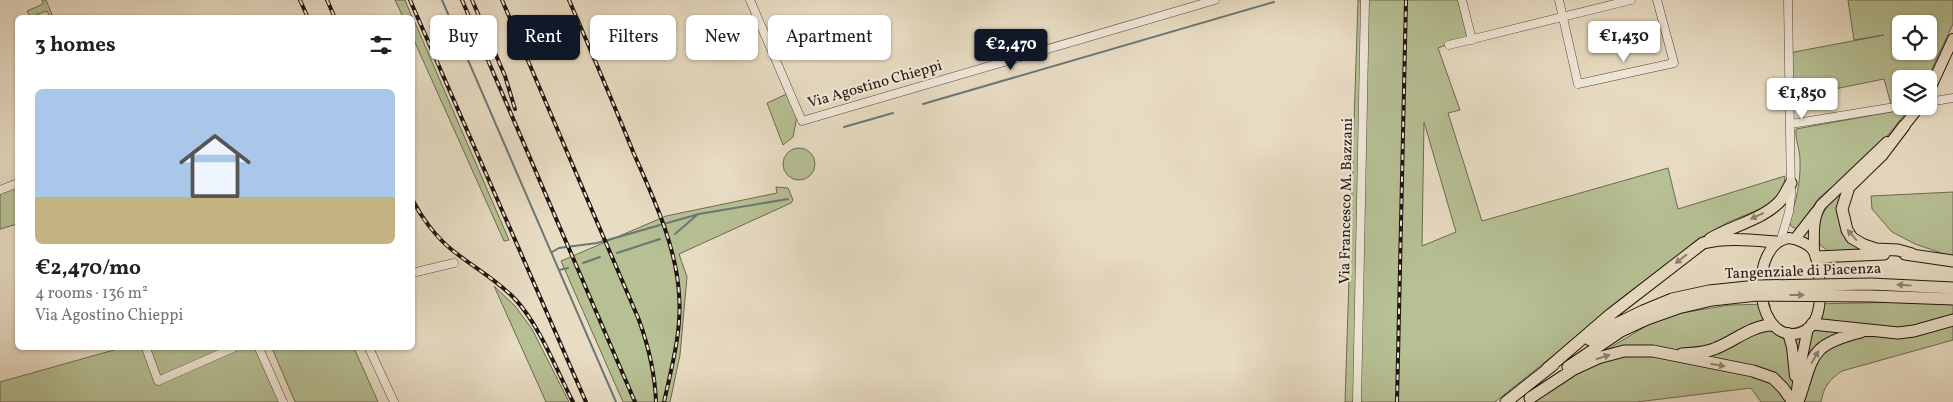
<!DOCTYPE html>
<html lang="en">
<head>
<meta charset="utf-8">
<style>
  body { margin:0; font-family:Vollkorn,serif; background:#f2f2f2; color:#202124; height:100vh; display:flex; flex-direction:column; font-size:19px; white-space:nowrap }
  * { box-sizing:border-box; margin:0 }
  p { font-size:16px; color:#757577 }
  .icon { flex:none; width:28px; height:28px; fill:none; stroke:currentColor; stroke-width:2; stroke-linecap:round; stroke-linejoin:round }
  .map { position:relative; flex:1; overflow:hidden }
  .sheet { position:absolute; left:15px; top:15px; width:400px; height:335px; display:flex; flex-direction:column; background:#fff; border-radius:8px; box-shadow:0 1px 4px #0004 }
  .sheet>* { flex:none }
  .hud { position:absolute; left:430px; top:15px; width:475px; height:45px; display:flex; gap:10px }
  .controls { position:absolute; left:1892px; top:15px; display:grid; gap:10px }
  .controls a { display:grid; place-items:center; width:45px; height:45px; border-radius:8px; background:#fff; box-shadow:0 1px 4px #0004; font-size:25px }
  .price { position:absolute; translate:-50% -42px; padding:0 11px; border-radius:5px; background:#fff; color:#222; font-size:16px; line-height:32px; filter:drop-shadow(0 1px 2px #0008) }
  .price::after { content:''; position:absolute; left:50%; top:30px; width:15px; height:11px; margin-left:-8px; background:inherit; clip-path:polygon(0 0,100% 0,50% 100%) }
  .price.on { background:#111827; color:#fff }
  ul { padding:0; list-style:none }
  li { display:grid; align-content:center; gap:10px; height:265px; padding:0 20px }
  li span { display:grid; place-items:center; height:155px; border-radius:8px; color:#555 }
  li>.icon { margin-inline-start:auto }
  span .icon { width:90px; height:90px; fill:#fffc; stroke-width:1 }
  li b { font-size:21px }
  h2 { display:flex; justify-content:space-between; align-items:center; height:60px; padding:0 20px; font-size:21px }
  .chip { padding:0 18px; border-radius:8px; background:#fff; box-shadow:0 1px 4px #0004; font-size:18px; line-height:45px }
  .chip.on { background:#111827; color:#fff }
  .map>svg:first-child { display:block }
</style>
</head>
<body>
<div class="map">
<svg width="1953" height="402" viewBox="0 0 1953 402">
  <rect width="100%" height="100%" fill="#e8dcc3"/>
  <filter id="stains"><feTurbulence type="fractalNoise" baseFrequency=".004" numOctaves="4"/><feColorMatrix values="0 0 0 0 .2 0 0 0 0 .09 0 0 0 0 .02 0 0 0 .5 -.17"/></filter>
  <radialGradient id="worn" r=".72"><stop offset=".6" stop-color="#630" stop-opacity="0"/><stop offset="1" stop-color="#630" stop-opacity=".3"/></radialGradient>
  <path fill="#b6c094" stroke="#6c6a50" fill-rule="evenodd" d="M42 0H46L53 17H50L47 11 30 17 27 11 43 4Z
    M395 0H405L412 17H403Z
    M1358 0H1458L1467 37 1438 48 1460 110 1448 113 1482 221 1668 168 1678 209 1785 176C1784 207 1748 212 1727 223 1717 228 1708 234 1699 239L1495 402H1345ZM1424 122 1456 232 1422 246V245Z
    M1848 0H1953V24L1927 79H1901V106L1892 108 1884 79 1790 98 1789 53 1884 35 1854 40ZM1901 24H1929V51H1901Z
    M413 18 509 240 504 241 413 38Z
    M789 93 797 116 793 137 783 145 767 103Z
    M1896 111H1901L1904 115 1884 140 1845 176 1819 198 1797 229 1792 227 1789 222C1796 203 1801 181 1800 160 1800 149 1795 140 1796 129Z
    M783 164a16 16 0 1 1 32 0a16 16 0 1 1-32 0Z
    M17 183V224L0 229V190Z
    M776 187 788 188 793 200 791 203 679 254 687 277 680 355 670 402H623L561 261 666 216 777 193Z
    M1953 192V257L1915 244 1892 232 1872 209 1871 196Z
    M1839 194 1841 195 1839 208 1864 250 1831 253 1820 245C1816 222 1822 210 1839 194Z
    M494 286 515 306 532 329 569 402H546Z
    M1953 301V340L1842 371C1829 380 1824 386 1821 402H1761L1751 388 1637 402H1529L1581 365 1663 316 1730 305 1770 304C1770 307 1770 312 1771 315 1780 337 1813 331 1814 304Z
    M121 348H259L283 402H0V382Z
    M272 348H354L378 402H295Z"/>
  <g fill="none" stroke-linecap="round" stroke-linejoin="round">
    <path stroke="#697875" stroke-width="2" d="M442 0 616 402
      M923 104 1274 2
      M844 127 893 113
      M675 234 697 215
      M552 252 559 248 597 243 699 214 788 199
      M617 253 660 239
      M583 263 600 257
      M559 270 568 268"/>
    <g stroke="#53473a" stroke-width="9">
      <path id="minor" d="M750 0 802 121 1215 0
        M1462 0 1472 40
        M1559 0 1578 84 1674 63 1657 0
        M1449 45 1631 0
        M1935 101 1953 98
        M1791 124 1901 106
        M0 190 18 183
        M1781 239 1789 212 1791 195 1788 0
        M412 273 454 263
        M146 348 158 381 233 348
        M259 348 283 402
        M369 348 394 402
        M1357 402 1365 0"/>
    </g>
    <g stroke="#21150d" stroke-width="12">
      <path id="major" d="M1929 91 1953 39
        M1900 131 1920 106
        M1789 238C1797 239 1810 244 1814 252 1818 259 1818 268 1819 275 1821 295 1823 332 1794 334 1752 336 1750 243 1789 238Z
        M1795 239 1816 212
        M1814 251C1814 236 1812 218 1821 205L1887 142
        M1788 333 1792 347 1795 376
        M1796 398 1800 367 1808 328"/>
    </g>
    <g stroke="#21150d" stroke-width="13">
      <path id="highway" d="M1904 126 1882 155 1849 187 1842 209 1847 230 1852 238 1864 245 1876 249 1898 250 1912 254
        M1710 239C1731 226 1765 219 1781 200 1785 195 1788 188 1791 183
        M1905 254 1953 261
        M1816 257 1884 254
        M1812 324 1898 333 1914 331 1953 320
        M1590 340 1614 325 1643 311
        M1682 354C1693 353 1704 353 1714 349 1733 342 1752 325 1772 325
        M1568 367 1621 331 1647 319
        M1547 369 1611 314 1703 243C1727 237 1752 240 1776 242
        M1530 398 1574 369 1598 358 1624 351H1653L1753 371 1773 378 1783 388 1793 402
        M1506 402 1553 365
        M1798 402C1814 356 1808 345 1861 332"/>
    </g>
    <use href="#minor" stroke="#f0e8d8" stroke-width="8"/>
    <use href="#major" stroke="#e8dcc3" stroke-width="10"/>
    <use href="#highway" stroke="#e8dcc3" stroke-width="11"/>
    <g stroke="#21150d" stroke-width="4">
      <path id="rail" d="M300 0 308 18
        M327 0 335 18
        M410 0 586 402
        M462 0 635 402
        M472 0 505 76 515 109
        M502 0 639 320C649 348 655 373 656 402
        M569 0C591 51 613 102 634 154 653 197 676 245 679 294 682 330 672 366 664 402
        M412 199C421 217 436 237 452 250 473 267 497 280 515 299 540 326 556 369 573 402
        M1397 402 1406 0"/>
    </g>
    <use href="#rail" stroke="#f0e8d8" stroke-width="2" stroke-dasharray="5.5" stroke-linecap="butt"/>
    <g stroke="#21150d" stroke-width="13" stroke-linecap="butt">
      <path id="highway-bridge" d="M1643 311 1672 299 1709 291 1757 286 1871 284 1953 288
        M1647 319 1678 308 1712 300 1757 295 1871 296 1953 299"/>
    </g>
    <use href="#highway-bridge" stroke="#e8dcc3" stroke-width="11"/>
  </g>
  <defs><path id="oneway-solid" d="M-6-.8H1V-3.2L6.5 0L1 3.2V.8H-6Z" transform="scale(1.25)"/></defs>
  <g fill="#8e8271">
    <use href="#oneway-solid" transform="translate(1757 216) rotate(155)"/>
    <use href="#oneway-solid" transform="translate(1852 235) rotate(-131)"/>
    <use href="#oneway-solid" transform="translate(1681 259) rotate(142)"/>
    <use href="#oneway-solid" transform="translate(1904 285) rotate(-177)"/>
    <use href="#oneway-solid" transform="translate(1797 295)"/>
    <use href="#oneway-solid" transform="translate(1603 357) rotate(-18)"/>
    <use href="#oneway-solid" transform="translate(1815 357) rotate(-60)"/>
    <use href="#oneway-solid" transform="translate(1718 365) rotate(10)"/>
  </g>
  <g text-anchor="middle" dominant-baseline="central" stroke-width="4.5" stroke-linejoin="round" paint-order="stroke">
    <g font-size="15" fill="#21150d" stroke="#f0e8d8">
      <text transform="translate(875 85) rotate(-16)">Via Agostino Chieppi</text>
      <text transform="translate(1347 201) rotate(-89)">Via Francesco M. Bazzani</text>
      <text transform="translate(1803 272) rotate(-2)">Tangenziale di Piacenza</text>
    </g>
  </g>
  <rect width="100%" height="100%" filter="url(#stains)"/>
  <rect width="100%" height="100%" fill="url(#worn)"/>
</svg>
<div class="controls">
<a><svg class="icon" aria-label="locate" viewBox="0 0 24 24"><circle cx="12" cy="12" r="6"/><path d="M12 2v4M12 18v4M2 12h4M18 12h4"/></svg></a>
<a><svg class="icon" aria-label="layers" viewBox="0 0 24 24"><path d="M12 4l9 5-9 5-9-5zM3 14l9 5 9-5"/></svg></a>
</div>
<b class="price" style="left:1624px;top:63px">€1,430</b>
<b class="price on" style="left:1011px;top:71px">€2,470</b>
<b class="price" style="left:1802px;top:120px">€1,850</b>
<div class="hud">
<a class="chip">Buy</a>
<a class="chip on">Rent</a>
<a class="chip">Filters</a>
<a class="chip">New</a>
<a class="chip">Apartment</a>
</div>
<section class="sheet">
<h2>3 homes<svg class="icon" aria-label="filters" viewBox="0 0 24 24"><path d="M4 7h16M4 17h16"/><circle cx="9" cy="7" r="2"/><circle cx="15" cy="17" r="2"/></svg></h2>
<ul>
<li><span style="background:linear-gradient(#a9c7e8 70%,#c2b280 0)"><svg class="icon" aria-label="home" viewBox="0 0 24 24"><path d="M3 11l9-7 9 7M6 9v11h12V9"/></svg></span><div><b>€2,470/mo</b><p>4 rooms · 136 m²</p><p>Via Agostino Chieppi</p></div></li>
</ul>
</section>
</div>
</body>
</html>
